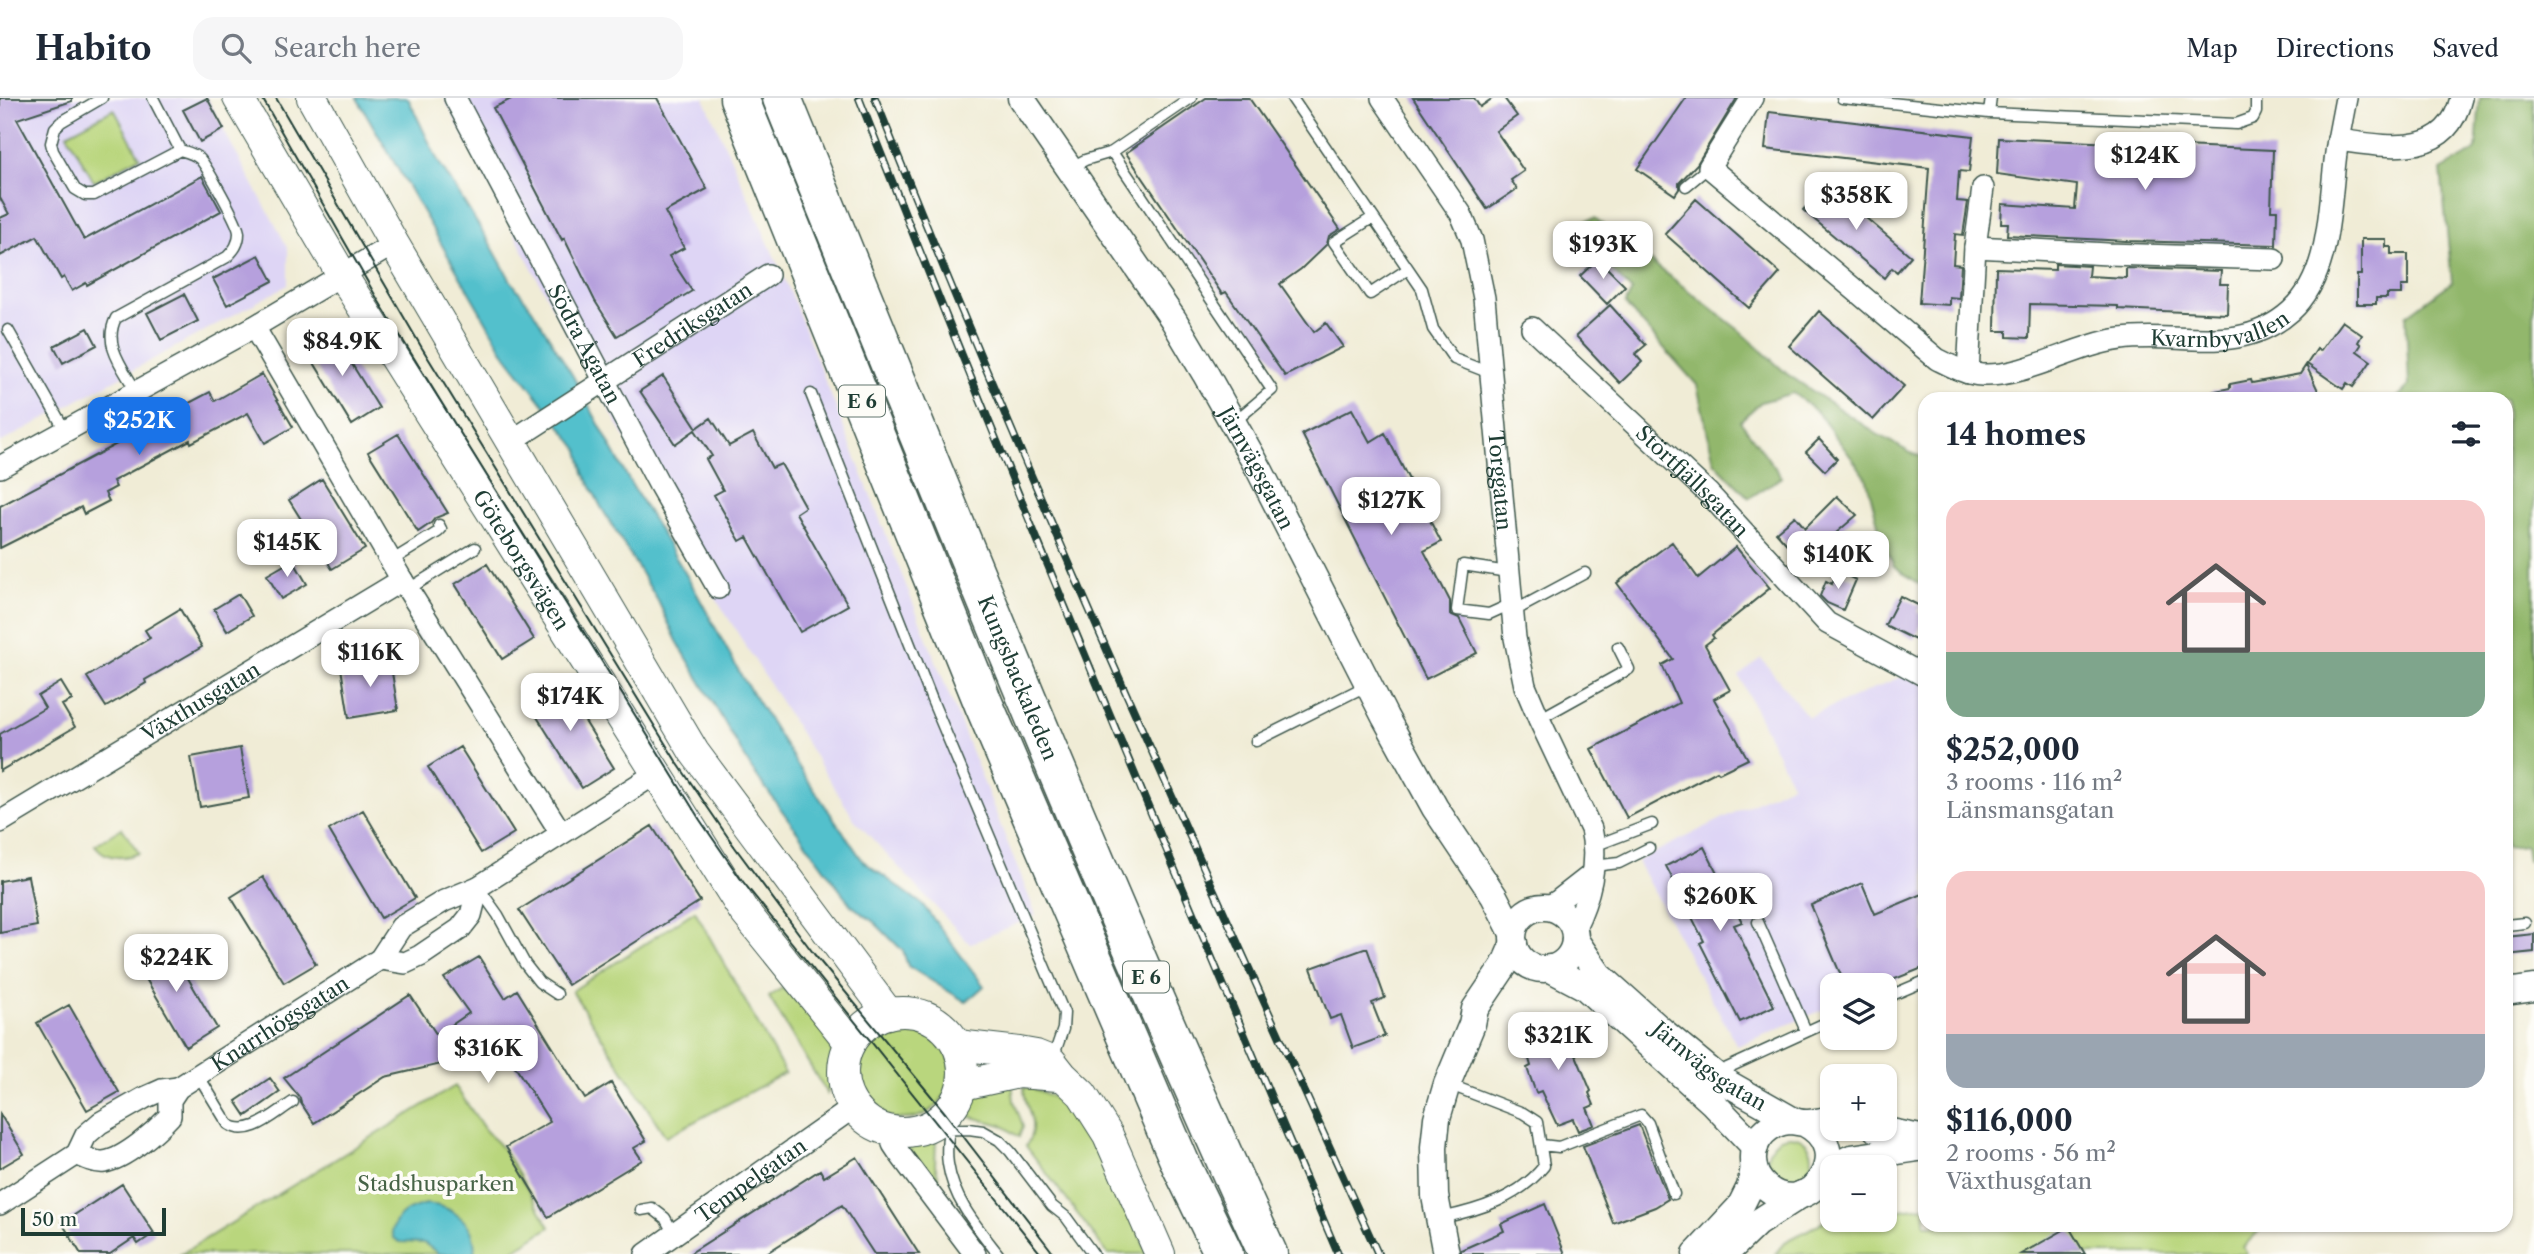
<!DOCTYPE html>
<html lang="en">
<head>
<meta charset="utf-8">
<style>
  body { margin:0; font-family:"Libre Caslon Text",serif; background:#f6f6f7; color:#1f2937; height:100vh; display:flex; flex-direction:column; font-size:26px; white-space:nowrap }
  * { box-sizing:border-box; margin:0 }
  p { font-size:23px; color:#747a83 }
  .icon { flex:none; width:38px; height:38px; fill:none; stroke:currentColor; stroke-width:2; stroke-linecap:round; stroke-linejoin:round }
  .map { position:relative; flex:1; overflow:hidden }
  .drawer { position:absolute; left:1918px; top:294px; width:595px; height:840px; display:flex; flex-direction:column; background:#fff; border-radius:21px; box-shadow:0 2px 5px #0004 }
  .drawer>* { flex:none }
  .tools { position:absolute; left:1820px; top:875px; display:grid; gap:14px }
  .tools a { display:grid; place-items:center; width:77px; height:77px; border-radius:14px; background:#fff; box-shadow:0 2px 5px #0004; font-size:35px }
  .scale { position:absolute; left:21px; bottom:18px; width:145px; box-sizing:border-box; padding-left:7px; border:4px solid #1f3d34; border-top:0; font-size:19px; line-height:24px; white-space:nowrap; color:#1f3d34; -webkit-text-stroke:5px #fdfcf7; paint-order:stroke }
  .price { position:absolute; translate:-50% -60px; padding:0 16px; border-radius:14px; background:#fff; color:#222; font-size:23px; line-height:46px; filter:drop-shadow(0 2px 4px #0008) }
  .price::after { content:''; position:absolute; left:50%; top:42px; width:21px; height:16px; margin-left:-10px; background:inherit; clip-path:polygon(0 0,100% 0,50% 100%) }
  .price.current { background:#1a73e8; color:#fff }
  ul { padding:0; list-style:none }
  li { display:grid; align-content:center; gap:14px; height:371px; padding:0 28px }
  li span { display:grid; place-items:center; height:217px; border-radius:21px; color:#555 }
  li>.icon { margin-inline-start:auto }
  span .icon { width:126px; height:126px; fill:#fffc; stroke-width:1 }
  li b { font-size:30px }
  h2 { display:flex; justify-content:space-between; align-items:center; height:84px; padding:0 28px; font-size:30px }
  header { display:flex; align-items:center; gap:42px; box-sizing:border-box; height:98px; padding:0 35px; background:#fff; border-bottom:2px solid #e0e1e3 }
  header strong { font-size:33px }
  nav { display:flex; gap:38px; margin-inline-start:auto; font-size:24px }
  .search { width:490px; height:63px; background:#f6f6f7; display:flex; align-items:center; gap:18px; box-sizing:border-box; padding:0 24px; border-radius:21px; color:#747a83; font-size:26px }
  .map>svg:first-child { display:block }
</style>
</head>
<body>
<header>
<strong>Habito</strong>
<div class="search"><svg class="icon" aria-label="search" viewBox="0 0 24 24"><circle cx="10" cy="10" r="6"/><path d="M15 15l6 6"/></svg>Search here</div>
<nav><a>Map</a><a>Directions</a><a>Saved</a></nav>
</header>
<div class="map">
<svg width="2534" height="1156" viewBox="0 0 2534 1156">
  <rect width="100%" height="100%" fill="#fdfcf7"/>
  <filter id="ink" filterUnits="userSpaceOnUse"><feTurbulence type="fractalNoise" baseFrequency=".0143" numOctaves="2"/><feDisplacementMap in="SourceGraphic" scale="14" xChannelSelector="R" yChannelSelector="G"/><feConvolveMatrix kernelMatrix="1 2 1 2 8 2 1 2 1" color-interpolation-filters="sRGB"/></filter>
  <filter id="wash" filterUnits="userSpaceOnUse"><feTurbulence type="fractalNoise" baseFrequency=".00686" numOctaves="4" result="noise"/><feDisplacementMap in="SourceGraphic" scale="28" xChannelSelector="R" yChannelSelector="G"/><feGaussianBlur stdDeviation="1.57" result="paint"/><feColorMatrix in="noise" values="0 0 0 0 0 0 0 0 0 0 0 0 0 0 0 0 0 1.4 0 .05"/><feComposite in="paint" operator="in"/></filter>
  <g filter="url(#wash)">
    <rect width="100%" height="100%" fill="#f0ecd6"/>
    <path fill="#ded5f5" d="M0 0H206L288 150V187L0 345Z
      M444 0H704L791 196 1036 817 970 846 854 721 712 494 559 222Z
      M1761 560 1808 619 1905 577 1925 586V869L1881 887H1832V908L1737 948 1637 763 1792 686 1739 578Z"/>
    <path fill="#b9d67d" stroke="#6c8a58" stroke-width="2" d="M114 11 140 59 94 84 67 36Z
      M122 730 139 755C123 761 106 762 95 747Z
      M695 813 785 975 666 1039 572 893Z
      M782 890C816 919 848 947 827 996L769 899Z
      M855 973a48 48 0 1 1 96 0a48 48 0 1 1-96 0Z
      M1012 986 1014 1003 1023 1028 1019 1039 1002 1027 964 1017V1008C977 994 993 990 1012 986Z
      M455 988 485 1032 504 1052 550 1129 508 1156H181Z
      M1024 989C1092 998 1123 1101 1148 1156H1108L1026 1048C1041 1023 1024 1013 1024 989Z
      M931 1037 936 1042 935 1067 940 1084 934 1089 902 1042Z
      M1768 1060a22 22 0 1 1 44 0a22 22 0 1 1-44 0Z
      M1925 1109V1127H2265L2243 1149 2247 1156H1775L1785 1144 1832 1119V1122H1885V1114Z"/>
    <path fill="#92b76c" stroke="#587a50" stroke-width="2" d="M2480 0H2534V763H2528L2526 748 2506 750V301H2396L2409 288 2406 218 2452 184 2441 72 2476 52Z
      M1595 120 1739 232 1787 276 1877 336 1911 355 1925 360V490L1894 468 1882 442 1866 379 1817 314 1793 295 1761 304 1740 323 1782 379 1749 400 1714 364 1697 287 1625 206 1632 193 1569 128Z"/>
    <path fill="#53c0cc" stroke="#397e80" stroke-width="2" d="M357 0H408L438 63 491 147 511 183 532 211 573 278 630 384 690 483 742 579 802 674 863 763 922 806 984 888 966 904 908 868 903 853 874 824 851 807 751 670 677 543 658 503 601 409 584 375 579 352 506 258Z
      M427 1106C453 1108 479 1127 474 1156H439L424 1145 400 1144 394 1140 392 1133C397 1115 409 1110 427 1106Z"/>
    <g id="blocks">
      <path fill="#b6a0dd" d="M0 0H72V3L17 21 84 142 202 78 221 113 87 187 86 185 72 193 64 179 61 181 37 138 0 158V120L9 116 0 100Z
        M207 0 224 31 200 44 183 12Z
        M513 0H657L707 91 665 114 684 150 669 158 692 193 617 238 595 203 564 140 562 142 493 10Z
        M1206 0H1249L1340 131 1329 138 1327 146 1301 171 1280 186 1314 234 1326 225 1343 249 1285 278 1226 194 1222 196 1126 55Z
        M1413 0H1474L1480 9 1493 0H1504L1517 18 1496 33 1524 73 1511 82 1517 91 1487 111Z
        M1686 0H1737L1697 66 1679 85V91L1675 97 1637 71Z
        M1769 14 1973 38 1969 74 1959 73 1957 103 1968 104 1963 137 1955 136 1953 166 1961 167 1959 200 1949 199V207L1919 205 1929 70 1765 51Z
        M1999 40 2273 52 2271 112H2277L2276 147 2127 143 2007 137 2008 125H2001L2002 106 2075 111 2077 87 1997 76Z
        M1826 86 1911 158 1897 174 1892 170 1884 180 1803 112Z
        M1696 101 1780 175 1749 210 1665 136Z
        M2361 141H2386V149H2391V156H2408V188H2401V196H2387V200H2376V206H2357V177H2361Z
        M259 157 273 183 227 207 213 181Z
        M1598 161 1625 188 1607 206 1580 178Z
        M2055 166 2089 168 2088 178 2126 180V170L2221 173 2220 186H2228L2227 216 2118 211V208L2030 206 2029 240 2007 239V233H1995L1996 170 2055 172Z
        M184 196 198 223 161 242 147 215Z
        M1610 207 1646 247 1635 256 1642 264 1620 285 1576 238Z
        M1819 213 1904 288 1873 322 1789 248Z
        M2342 223 2362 237 2358 244 2361 247 2357 253 2371 263 2353 289 2347 285 2343 291 2307 266 2317 251 2320 253Z
        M88 230 97 247 63 265 54 248Z
        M332 234 379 310 352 327 305 250Z
        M2306 267 2322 301H2212L2211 294 2230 290V286L2251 282 2252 285 2300 276Z
        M262 276 293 329 265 345 248 315 191 345 190 342 113 383 116 389 105 395 109 403 84 416 81 409 0 450V408L175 315 174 313 210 294 215 303Z
        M663 278 697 330 711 320 729 348 753 335 772 370 781 366 805 409 796 415 848 507 800 534 747 439 740 443 714 397 723 392 706 361 712 358 695 332 675 346 640 293Z
        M1352 311 1370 344 1385 335 1441 444 1424 453 1450 503V516L1459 520 1477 555 1426 581 1302 336Z
        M398 336 448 415 435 420 431 425 418 434 368 354Z
        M1819 341 1837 361 1825 373 1806 354Z
        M322 381 365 451 332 471 289 402Z
        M1837 398 1857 417 1806 461H1800L1776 434 1795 418 1805 430Z
        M1672 444 1698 480 1736 449 1770 490 1712 537 1714 540 1705 547 1730 592 1714 601 1748 661 1719 675 1717 673 1627 720 1591 651 1679 605 1662 567 1673 561 1617 485Z
        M293 462 307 486 281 501 267 477Z
        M487 466 534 541 502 561 455 486Z
        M1837 473 1856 482 1843 512 1827 505 1820 498 1826 483 1832 486Z
        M239 496 252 518 227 533 214 511Z
        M1900 498 1920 508 1918 514 1925 518 1915 542 1885 527Z
        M180 511 202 549 145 582 146 585 106 609 87 579 150 540 145 532Z
        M390 562 398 612 349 620 341 570Z
        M558 580 614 670 582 690 525 600Z
        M61 584 72 602 62 607 75 629 0 673V636L45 610 38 598Z
        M460 649 514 735 481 755 428 669Z
        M240 650 249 700 200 709 191 659Z
        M363 712 415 800 381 820 329 732Z
        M652 728 700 803 568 887 519 812Z
        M1704 749 1742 824 1734 827 1774 908 1740 924 1700 845 1704 843 1666 768Z
        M28 778 37 828 0 835V783Z
        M263 779 316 866 284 885 231 799Z
        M1862 785 1875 816 1925 795V869L1880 887H1845L1811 807Z
        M2534 836V854L2506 857V839Z
        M167 844 217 930 186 949 135 862Z
        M1367 850 1385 900 1372 905 1385 938 1353 950 1341 917 1330 921 1311 870Z
        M479 859 505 900 517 892 585 1001 611 985 646 1043 634 1050 642 1062 548 1119 506 1049 550 1024 492 932 451 957 454 963 385 979 314 1025 301 1005 300 1000 284 980 410 897 437 937 469 915 444 880Z
        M69 907 119 994 87 1012 37 925Z
        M1551 917 1553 922 1560 920 1571 939 1570 943 1591 993 1589 995 1594 1007 1587 1010 1594 1027 1578 1033 1573 1021 1557 1027 1541 993 1536 995 1527 970 1531 968 1520 930Z
        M270 980 280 994 246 1018 236 1003Z
        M0 1016 24 1056 0 1070Z
        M1639 1027 1668 1101 1655 1109 1613 1125 1583 1048Z
        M857 1059 919 1156H874L842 1107 765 1156H689L820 1072 824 1079Z
        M122 1086 154 1135 138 1146 134 1140 110 1156H81L62 1125Z
        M1545 1106 1565 1156H1461V1152L1504 1133 1501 1126Z
        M2069 1129 2085 1156H2021Z"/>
    </g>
  </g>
  <g filter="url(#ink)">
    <use href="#blocks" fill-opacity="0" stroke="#3e574c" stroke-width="2"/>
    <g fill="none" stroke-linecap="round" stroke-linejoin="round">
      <g stroke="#3e574c" stroke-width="13">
        <path id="service" d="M102 0 61 24 55 30 51 45 53 53 75 91 85 97H94L180 52C187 54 195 56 200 61 207 69 239 126 239 135 239 146 234 152 227 159L116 220C102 247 124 271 137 295
          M153 0 180 52
          M1292 0 1422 191 1433 231 1454 261 1490 275
          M1842 0 1989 15 2236 26 2253 20 2256 14V0
          M1989 15 1991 0
          M1112 54 1272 292 1234 324
          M1070 70 1085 62 1112 54 1191 0
          M1686 88 1709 69
          M1372 120 1334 144 1370 196 1408 171
          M8 232 66 334
          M811 296 932 602 1064 915 1063 931 1052 963
          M391 463 438 434 441 431 439 427
          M1508 474 1463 467 1457 512 1489 516 1511 506
          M407 492 475 450
          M1512 514 1585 475
          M1539 621 1629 571 1618 549
          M1256 643 1368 587
          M1594 748 1652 726
          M1593 768 1619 765 1649 750
          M478 789 498 817 525 866 539 884 557 896
          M1758 824 1806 933
          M2506 827 2525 825
          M1885 900 1925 883
          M1714 976 1832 922
          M198 977 228 1026C249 1041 275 1015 293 1004
          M950 1012C950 1030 945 1048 948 1066 953 1101 977 1129 998 1156
          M921 1032 969 1031 983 1033 999 1042 1010 1053 1052 1108 1066 1119 1093 1156
          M1542 1047 1559 1049 1641 1017 1648 1025 1674 1096
          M641 1112 652 1110 665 1120 674 1136
          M1441 1120C1479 1112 1519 1100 1544 1068L1537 1024 1523 1015 1448 986"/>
      </g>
      <g stroke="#3e574c" stroke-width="24">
        <g id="minor">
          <path id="s1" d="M455 0 659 386 718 490"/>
          <path id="s2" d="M1382 0 1461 116 1472 142 1484 200 1515 540 1525 588 1539 621 1591 731C1599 764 1589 801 1574 831"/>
          <path id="s3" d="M1752 0 1709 69 1937 261C1951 268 1965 276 1982 277 2026 279 2077 246 2121 241 2180 233 2240 259 2291 213 2335 173 2328 97 2338 42"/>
          <path d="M2346 0 2338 42C2385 48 2447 62 2461 0"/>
          <path d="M1975 149 2108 156 2274 161"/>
          <path d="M254 229 402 482 561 735"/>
          <path id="s4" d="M1532 230 1709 396 1827 525 1925 578"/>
          <path d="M1968 275 1975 149 1983 90"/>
          <path id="s5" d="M510 344 768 177"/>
          <path d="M0 369 254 229 394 146"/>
          <path id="s6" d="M0 724 402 482"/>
          <path d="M1548 809 1559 802 1591 777"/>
          <path d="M380 861 405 865 420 858 460 831 471 817 478 789"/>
          <path d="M894 1034 893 1046 899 1055 975 1156"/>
          <path id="s7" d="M77 1056C85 1060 95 1065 104 1064 125 1061 156 1033 170 1018V1002L178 990 380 861 401 829 444 803 478 789 655 676"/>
          <path d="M0 1106 77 1056 86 1037 100 1025 144 1000 162 992 178 990"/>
          <path id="s8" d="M646 1156 854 1009"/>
        </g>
      </g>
      <g stroke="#3e574c" stroke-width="29">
        <g id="tertiary">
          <path id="s9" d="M1021 0 1173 221 1205 275 1260 373 1385 619 1435 710 1494 798 1513 835"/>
          <circle cx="1544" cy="840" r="31"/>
          <path id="s10" d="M1575 842 1599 877 1662 933 1720 981 1794 1023"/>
          <path d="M1549 870 1585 889 1712 1004 1755 1049"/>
          <path d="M2506 894 2534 890"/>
          <path d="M1804 1025C1858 1051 1809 1124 1767 1090 1758 1083 1753 1073 1753 1062 1752 1041 1769 1024 1790 1023 1795 1023 1800 1025 1806 1025 1814 1025 1824 1022 1832 1022"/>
          <path d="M1876 1031 1925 1041"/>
          <path d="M1826 1072 1851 1060 1925 1049"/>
          <path d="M1446 1156 1435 1098 1434 1049 1437 1020 1447 986 1472 926 1475 911 1504 868 1514 845"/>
          <path d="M1696 1156 1740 1109 1750 1089 1754 1070"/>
          <path d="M1725 1156 1757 1125 1802 1096"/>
        </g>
      </g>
      <g stroke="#3e574c" stroke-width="32">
        <g id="secondary">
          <path id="s11" d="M238 0 342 177 743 812 850 945"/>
          <path d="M312 0 394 146 694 654 889 916"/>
          <circle cx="903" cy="974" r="60"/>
          <path d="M957 947 1019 954 1036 957 1051 963 1062 977 1082 996 1108 1037 1160 1156"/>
          <path d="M962 987 1018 975 1058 978"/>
        </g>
      </g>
      <g stroke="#3e574c" stroke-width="41">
        <g id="motorway">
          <path d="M739 0 984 607 1181 1067 1224 1156"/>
          <path id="s12" d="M782 0C939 387 1094 776 1268 1156"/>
        </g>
      </g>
      <use href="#service" stroke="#fff" stroke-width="10"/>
      <use href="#minor" stroke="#fff" stroke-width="21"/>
      <use href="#tertiary" stroke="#fff" stroke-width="26"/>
      <use href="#secondary" stroke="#fff" stroke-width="30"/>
      <use href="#motorway" stroke="#fff" stroke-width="38"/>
      <path stroke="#1f3d34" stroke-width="2" d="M262 0 378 202 700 722 740 780 1041 1156
        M276 0 422 250 676 663 734 748 814 856 946 1016 1054 1156"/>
      <g stroke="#1f3d34" stroke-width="8">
        <path id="rail" d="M859 0C1012 388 1174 773 1338 1156
          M875 0C1030 391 1205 773 1378 1156"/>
      </g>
      <use href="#rail" stroke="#fdfcf7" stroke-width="5" stroke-dasharray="16" stroke-linecap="butt"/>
    </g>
  </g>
  <g text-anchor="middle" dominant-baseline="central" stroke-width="7" stroke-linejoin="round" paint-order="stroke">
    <g fill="#fdfcf7" stroke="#62766e" stroke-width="2">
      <rect x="839" y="287.5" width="46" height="31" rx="5"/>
      <rect x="1123" y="863.5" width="46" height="31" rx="5"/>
    </g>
    <g font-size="19" font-weight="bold" fill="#1f3d34">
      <text x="862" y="303">E 6</text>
      <text x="1146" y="879">E 6</text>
    </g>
    <g font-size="21" fill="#1f3d34" stroke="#fdfcf7">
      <text stroke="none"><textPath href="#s3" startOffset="672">Kvarnbyvallen</textPath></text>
      <text stroke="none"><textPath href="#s5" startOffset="217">Fredriksgatan</textPath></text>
      <text stroke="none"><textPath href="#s1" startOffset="278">Södra Ågatan</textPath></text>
      <text stroke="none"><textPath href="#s9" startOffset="439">Järnvägsgatan</textPath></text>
      <text stroke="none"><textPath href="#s2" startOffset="411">Torggatan</textPath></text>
      <text stroke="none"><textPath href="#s4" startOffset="222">Störtfjällsgatan</textPath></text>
      <text stroke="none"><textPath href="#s11" startOffset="542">Göteborgsvägen</textPath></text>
      <text stroke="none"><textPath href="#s12" startOffset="626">Kungsbackaleden</textPath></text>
      <text stroke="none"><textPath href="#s6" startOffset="234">Växthusgatan</textPath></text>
      <text stroke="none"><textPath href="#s7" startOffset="261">Knarrhögsgatan</textPath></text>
      <text stroke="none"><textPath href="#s10" startOffset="186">Järnvägsgatan</textPath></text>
      <text stroke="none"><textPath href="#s8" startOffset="128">Tempelgatan</textPath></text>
    </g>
    <g font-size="21" fill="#466346" stroke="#fdfcf7">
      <text x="436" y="1085">Stadshusparken</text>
    </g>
  </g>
</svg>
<div class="tools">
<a><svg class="icon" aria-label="layers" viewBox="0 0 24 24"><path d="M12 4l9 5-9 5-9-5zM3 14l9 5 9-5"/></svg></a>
<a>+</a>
<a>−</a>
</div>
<div class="scale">50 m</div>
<b class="price" style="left:2145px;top:94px">$124K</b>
<b class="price" style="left:1856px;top:134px">$358K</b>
<b class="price" style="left:1603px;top:183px">$193K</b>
<b class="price" style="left:342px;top:280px">$84.9K</b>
<b class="price current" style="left:139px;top:359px">$252K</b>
<b class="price" style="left:1391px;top:439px">$127K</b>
<b class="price" style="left:287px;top:481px">$145K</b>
<b class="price" style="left:1838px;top:493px">$140K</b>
<b class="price" style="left:370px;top:591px">$116K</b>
<b class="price" style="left:570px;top:635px">$174K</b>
<b class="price" style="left:1720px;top:835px">$260K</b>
<b class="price" style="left:176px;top:896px">$224K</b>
<b class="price" style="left:1558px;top:974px">$321K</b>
<b class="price" style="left:488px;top:987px">$316K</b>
<section class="drawer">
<h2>14 homes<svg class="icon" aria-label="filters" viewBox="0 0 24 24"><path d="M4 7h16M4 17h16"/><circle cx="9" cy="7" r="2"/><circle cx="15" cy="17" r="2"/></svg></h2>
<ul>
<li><span style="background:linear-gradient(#f6c9c9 70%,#7fa58c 0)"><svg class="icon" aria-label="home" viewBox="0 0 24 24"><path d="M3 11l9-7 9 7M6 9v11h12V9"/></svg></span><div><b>$252,000</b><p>3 rooms · 116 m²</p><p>Länsmansgatan</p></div></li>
<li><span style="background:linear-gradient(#f6c9c9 75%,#9aa5b1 0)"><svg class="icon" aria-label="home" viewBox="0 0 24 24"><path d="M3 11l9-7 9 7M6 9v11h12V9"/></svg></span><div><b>$116,000</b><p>2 rooms · 56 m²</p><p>Växthusgatan</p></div></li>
</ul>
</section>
</div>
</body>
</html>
